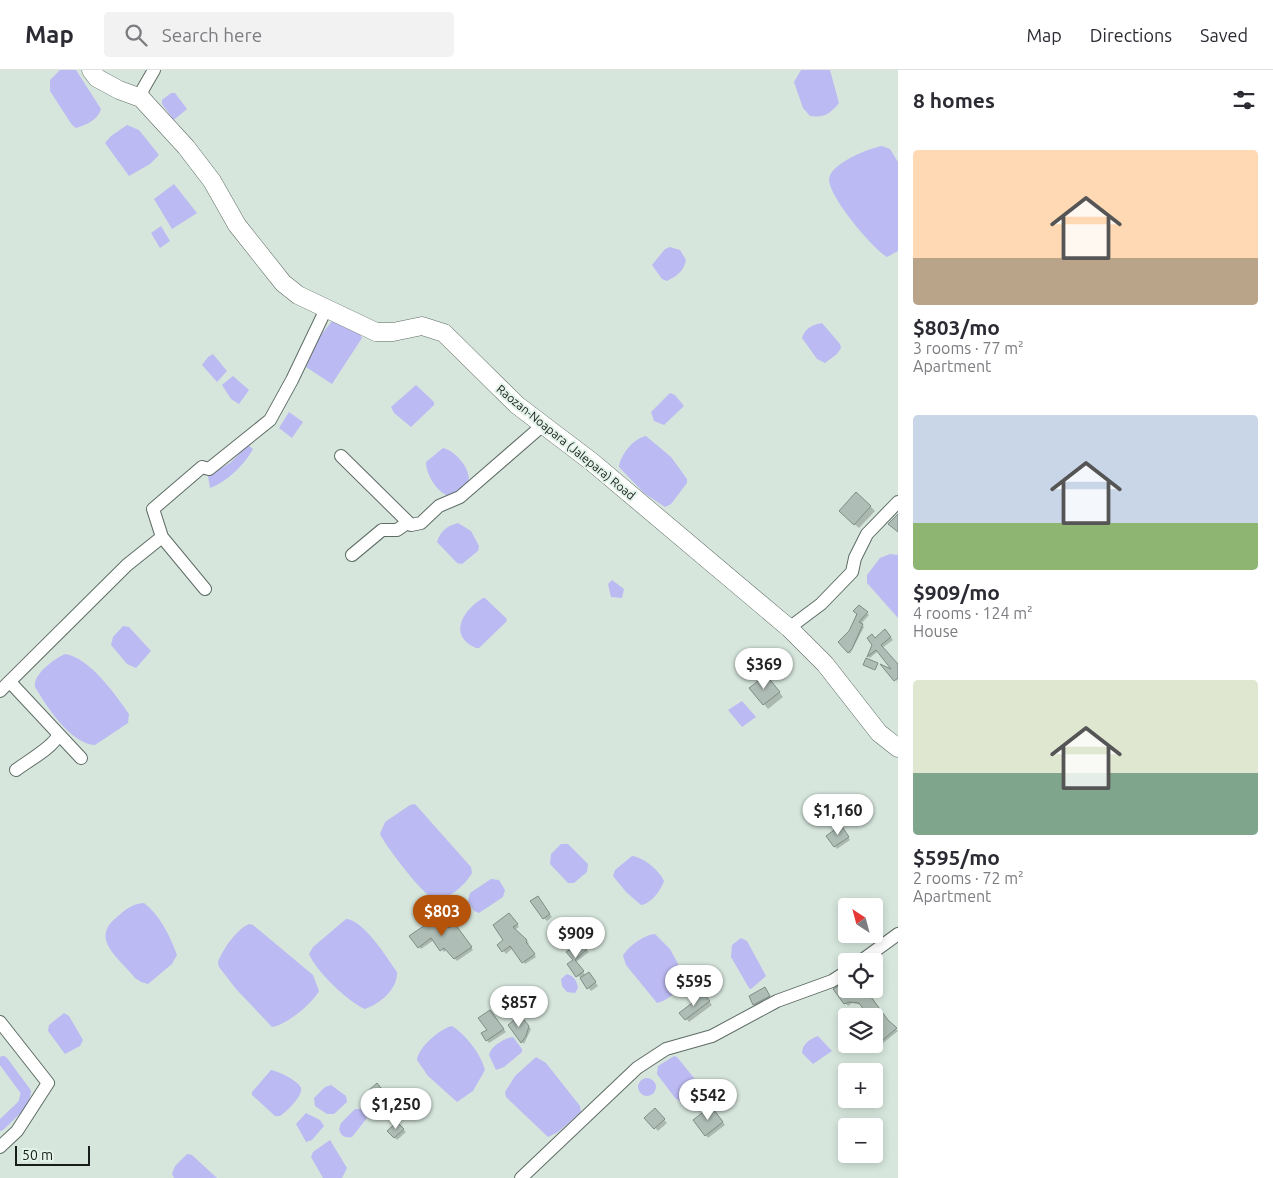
<!DOCTYPE html>
<html lang="en">
<head>
<meta charset="utf-8">
<style>
  body { margin:0; font-family:Ubuntu,sans-serif; background:#f2f2f3; color:#2b2b33; height:100vh; display:flex; flex-direction:column; font-size:19px; white-space:nowrap }
  * { box-sizing:border-box; margin:0 }
  p { font-size:16px; color:#7c7c81 }
  .icon { flex:none; width:28px; height:28px; fill:none; stroke:currentColor; stroke-width:2; stroke-linecap:round; stroke-linejoin:round }
  .map { position:relative; flex:1; overflow:hidden }
  .side { display:flex; flex-direction:column; background:#fff; width:375px }
  .side>* { flex:none }
  .needle { width:32px; rotate:324deg }
  .buttons { position:absolute; left:838px; top:828px; display:grid; gap:10px }
  .buttons a { display:grid; place-items:center; width:45px; height:45px; border-radius:5px; background:#fff; box-shadow:0 2px 8px #0003; font-size:25px }
  .scale { position:absolute; left:15px; bottom:12px; width:75px; box-sizing:border-box; padding-left:5px; border:2px solid #171d1a; border-top:0; font-size:14px; line-height:18px; white-space:nowrap; color:#171d1a; -webkit-text-stroke:4px #e3f3ea; paint-order:stroke }
  .price { position:absolute; translate:-50% -42px; padding:0 11px; border-radius:18px; background:#fff; color:#222; font-size:16px; line-height:32px; filter:drop-shadow(0 1px 2px #0008) }
  .price::after { content:''; position:absolute; left:50%; top:30px; width:15px; height:11px; margin-left:-8px; background:inherit; clip-path:polygon(0 0,100% 0,50% 100%) }
  .price.on { background:#b45309; color:#fff }
  ul { padding:0; list-style:none }
  li { display:grid; align-content:center; gap:10px; height:265px; padding:0 15px }
  li span { display:grid; place-items:center; height:155px; border-radius:5px; color:#555 }
  li>.icon { margin-inline-start:auto }
  span .icon { width:90px; height:90px; fill:#fffc; stroke-width:1 }
  li b { font-size:21px }
  h2 { display:flex; justify-content:space-between; align-items:center; height:60px; padding:0 15px; font-size:21px }
  header { display:flex; align-items:center; gap:30px; box-sizing:border-box; height:70px; padding:0 25px; background:#fff; border-bottom:1px solid #e1e1e2 }
  header strong { font-size:24px }
  nav { display:flex; gap:28px; margin-inline-start:auto; font-size:18px }
  .search { width:350px; height:45px; background:#f2f2f3; display:flex; align-items:center; gap:12px; box-sizing:border-box; padding:0 18px; border-radius:5px; color:#7c7c81; font-size:19px }
  main { display:flex; flex:1; min-height:0 }
  .map>svg:first-child { display:block }
</style>
</head>
<body>
<header>
<strong>Map</strong>
<div class="search"><svg class="icon" aria-label="search" viewBox="0 0 24 24"><circle cx="10" cy="10" r="6"/><path d="M15 15l6 6"/></svg>Search here</div>
<nav><a>Map</a><a>Directions</a><a>Saved</a></nav>
</header>
<main>
<div class="map">
<svg width="898" height="1108" viewBox="0 0 898 1108">
  <rect width="100%" height="100%" fill="#d6e6dd"/>
  <path fill="#bcbaf2" d="M60 0H76L101 39C98 50 86 55 76 58L72 55 50 21V10Z
    M801 0H830L839 33C830 44 824 48 810 46L803 38 794 12Z
    M171 23H175L187 39 175 49H173L162 34V30Z
    M127 55 139 60 159 85 150 94 129 106 105 73 111 66Z
    M882 76 890 79 898 92V181L887 187C871 177 830 128 829 110 829 94 869 78 882 76Z
    M174 114 197 143 172 159 154 129Z
    M161 156 170 171 160 178 151 163Z
    M670 177 680 180 686 190C684 201 677 206 667 211L662 209 652 195 665 179Z
    M333 250 360 264 362 268 332 314 306 297 320 266Z
    M822 253 840 274 841 278 837 284 825 293 817 289 802 268C805 258 812 255 822 253Z
    M213 284 227 301 217 312 202 295 208 287Z
    M233 306 249 320 239 334 231 329 222 315Z
    M416 315 434 332V335L411 357 394 343 391 337Z
    M670 323 675 325 684 336 664 355 654 351 651 342Z
    M289 342 303 352 292 368 279 358Z
    M646 366 671 387 687 409V413L671 434 665 437 644 423 619 397C620 385 634 368 646 366Z
    M248 375 253 379C245 394 227 412 210 418L208 406 230 393Z
    M443 378C455 381 469 396 469 410L459 421 450 427C437 422 426 405 426 392Z
    M458 453 471 461 479 476 478 481 462 494 457 493 437 472C441 460 447 456 458 453Z
    M890 484 898 485V548L867 513V505L880 488Z
    M612 510 624 519 622 528 611 527 608 514Z
    M483 528H485L507 549 506 552 479 578H476C447 565 463 540 483 528Z
    M123 556 129 557 151 581 136 598 127 594 111 575 113 567Z
    M65 584C89 587 116 625 129 644L128 653 95 675C70 674 46 635 35 617 33 604 54 589 65 584Z
    M742 631 756 647 742 657 728 640Z
    M415 734 471 797 472 803C466 814 448 831 435 829 424 827 385 775 380 764L385 752 410 735Z
    M561 774H568L588 794 587 802 574 813H568L550 794 551 784Z
    M632 786C643 787 659 800 664 811 661 820 651 834 641 835L626 822 613 806 615 800Z
    M491 809 499 810 505 820 503 827 479 843 474 841 468 831 470 823Z
    M144 833C160 845 170 866 177 885L172 894 148 914 141 912 135 908C119 888 89 869 117 847 126 839 132 834 144 833Z
    M346 849C364 850 387 888 397 902 398 919 380 934 365 939 348 932 316 901 309 884L313 877Z
    M249 854 253 855 313 905 319 921C312 934 286 955 272 957L236 919 219 897 218 892C223 879 236 860 249 854Z
    M655 864 670 879 684 905C684 918 669 930 657 933L626 895 623 886C628 876 644 865 655 864Z
    M741 868 747 871 766 906 751 919 749 918 731 887 732 875Z
    M567 904C574 906 577 911 578 918L575 923 567 922 562 916 561 909Z
    M64 943 69 946 83 970 80 976 65 984 48 961 49 955Z
    M452 956C466 965 481 984 485 1000L473 1021 457 1032 428 1006 417 990C418 978 439 959 452 956Z
    M818 966 832 981 813 994 802 983C802 974 810 969 818 966Z
    M513 967 522 979V982L504 997 496 1000 489 985C491 976 505 968 513 967Z
    M674 986 677 987 698 1013 697 1019 680 1031 675 1028 657 1004 658 996Z
    M536 987 546 993 580 1036 581 1042 558 1062 548 1067 506 1027 505 1022 515 1006Z
    M271 1000C278 1001 299 1011 301 1018 303 1026 286 1042 280 1046H275L252 1025V1022Z
    M638 1017a9 9 0 1 1 18 0a9 9 0 1 1-18 0Z
    M331 1015 346 1026 347 1032 334 1044H327L315 1036 314 1028 325 1017Z
    M355 1039H361L367 1048 352 1067C344 1068 341 1066 339 1059L341 1053Z
    M306 1043 320 1050 324 1056 312 1070 306 1072 296 1054Z
    M330 1070 347 1098 342 1108H323L311 1087 313 1082Z
    M187 1084 192 1085 217 1108H174L172 1104 175 1096Z"/>
  <path fill="#0003" d="M870 436 875 441 859 458 845 446Z
    M859 536 869 545 861 554 864 557 850 584 840 572 850 562Z
    M887 563 893 570 882 578 898 596 897 613 895 602 878 581 870 588 868 586 875 570Z
    M771 611 783 627 768 639 764 634Z
    M843 760 850 770 837 779 835 776Z
    M540 831 552 847 547 851 544 848Z
    M512 847 519 857 514 860 529 873 527 875 536 887 525 894 513 878 506 884 499 875 505 870Z
    M457 858 473 880 457 891 447 879 444 882 434 870 421 879 411 867Z
    M581 874 589 882 576 892 586 906H591L598 916 591 921 580 907 577 906 575 890Z
    M846 913V919H866L890 953 898 961 882 974 874 964V946H870L862 935 852 933 848 936 835 920Z
    M765 919 772 929 757 937 754 934Z
    M707 928 712 935 689 952 681 943Z
    M492 944 506 962 489 973 483 964 488 960Z
    M520 947 531 959 524 974 522 972Z
    M380 1018 396 1037 387 1044 384 1042Z
    M655 1040 667 1053 658 1061 646 1048Z
    M714 1041 725 1055 708 1068 706 1065Z
    M397 1053 406 1062 397 1070 389 1061Z"/>
  <g fill="none" stroke-linecap="round" stroke-linejoin="round">
    <path stroke="#bcbaf2" stroke-width="10" d="M0 1056 23 1034 26 1022 3 991"/>
  </g>
  <path fill="#aebdb5" stroke="#7f8d85" d="M856 422 871 436 854 455 839 441Z
    M898 444V462L888 454Z
    M859 535 868 542 859 552 863 554 852 579 848 583 838 572 849 561 857 544 853 541Z
    M885 559 891 567 881 575 898 594V608L894 611 880 594 891 599 876 580 867 587 872 575 867 568 872 564 875 568Z
    M866 588 878 593 875 600 863 595Z
    M766 605 780 622 763 635 749 618Z
    M841 755 849 767 834 777 826 766Z
    M538 826 550 844 543 849 530 831Z
    M509 843 518 854 513 857 527 870 526 872 535 884 522 893 510 876 502 882 497 875 503 870 493 855Z
    M440 845 449 858 455 854 472 877 454 889 444 878 440 881 431 868 418 878 409 866Z
    M582 872 587 879 575 890 584 901 576 907 567 894 573 890 566 882Z
    M589 902 596 912 587 919 580 908Z
    M846 912V919H865L888 950 897 958 879 973 874 967V940L867 944 859 933 849 932 844 934 833 919Z
    M765 917 770 926 753 935 749 926Z
    M704 924 710 931 685 950 679 943Z
    M490 940 504 959 486 971 481 963 487 960 478 948Z
    M520 945 529 956 526 966 521 973 508 955Z
    M377 1013 394 1034 384 1042 367 1022Z
    M711 1036 723 1052 705 1066 693 1050Z
    M655 1038 665 1049 654 1059 644 1048Z
    M397 1052 404 1059 394 1068 387 1061Z"/>
  <g fill="none" stroke-linecap="round" stroke-linejoin="round">
    <g stroke="#5e6c65" stroke-width="14">
      <path id="street" d="M141 28 143 19 154 0
        M341 386 411 455 421 453 439 436 460 427 543 355
        M162 467 205 519
        M352 485 382 460H397L407 453
        M789 558 821 534 852 502 855 488 867 464 898 432
        M10 612 81 688
        M0 621 127 495 162 467 153 439 202 397 209 399 270 350 292 310 326 239
        M16 700C26 692 54 677 58 665
        M861 891 898 864
        M0 952 48 1013 17 1061 0 1077
        M521 1108 637 998 666 979 712 966 777 931 832 911 846 902"/>
    </g>
    <g stroke="#5e6c65" stroke-width="19">
      <path id="secondary" d="M91 0 97 8 119 20 141 28 186 77 212 111 237 155 283 213 298 225 376 262H393L422 256 444 263 517 335 592 392 789 558 825 594 879 663 898 678"/>
    </g>
    <use href="#street" stroke="#fff" stroke-width="12"/>
    <use href="#secondary" stroke="#fff" stroke-width="18"/>
  </g>
  <g text-anchor="middle" dominant-baseline="central" stroke-width="4" stroke-linejoin="round" paint-order="stroke">
    <g font-size="12" fill="#171d1a" stroke="#e3f3ea">
      <text transform="translate(566 372) rotate(39)">Raozan-Noapara (Jalepara) Road</text>
    </g>
  </g>
</svg>
<div class="buttons">
<a><svg class="needle" viewBox="-14 -14 28 28"><path d="M0-13l5 13h-10z" fill="#e53935"/><path d="M0 13l5-13h-10z" fill="#7c7c81"/></svg></a>
<a><svg class="icon" aria-label="locate" viewBox="0 0 24 24"><circle cx="12" cy="12" r="6"/><path d="M12 2v4M12 18v4M2 12h4M18 12h4"/></svg></a>
<a><svg class="icon" aria-label="layers" viewBox="0 0 24 24"><path d="M12 4l9 5-9 5-9-5zM3 14l9 5 9-5"/></svg></a>
<a>+</a>
<a>−</a>
</div>
<div class="scale">50 m</div>
<b class="price" style="left:764px;top:620px">$369</b>
<b class="price" style="left:838px;top:766px">$1,160</b>
<b class="price on" style="left:442px;top:867px">$803</b>
<b class="price" style="left:576px;top:889px">$909</b>
<b class="price" style="left:694px;top:937px">$595</b>
<b class="price" style="left:519px;top:958px">$857</b>
<b class="price" style="left:708px;top:1051px">$542</b>
<b class="price" style="left:396px;top:1060px">$1,250</b>
</div>
<section class="side">
<h2>8 homes<svg class="icon" aria-label="filters" viewBox="0 0 24 24"><path d="M4 7h16M4 17h16"/><circle cx="9" cy="7" r="2"/><circle cx="15" cy="17" r="2"/></svg></h2>
<ul>
<li><span style="background:linear-gradient(#ffd9b3 70%,#b9a48a 0)"><svg class="icon" aria-label="home" viewBox="0 0 24 24"><path d="M3 11l9-7 9 7M6 9v11h12V9"/></svg></span><div><b>$803/mo</b><p>3 rooms · 77 m²</p><p>Apartment</p></div></li>
<li><span style="background:linear-gradient(#c9d6e8 70%,#8fb573 0)"><svg class="icon" aria-label="home" viewBox="0 0 24 24"><path d="M3 11l9-7 9 7M6 9v11h12V9"/></svg></span><div><b>$909/mo</b><p>4 rooms · 124 m²</p><p>House</p></div></li>
<li><span style="background:linear-gradient(#dfe7d0 60%,#7fa58c 0)"><svg class="icon" aria-label="home" viewBox="0 0 24 24"><path d="M3 11l9-7 9 7M6 9v11h12V9"/></svg></span><div><b>$595/mo</b><p>2 rooms · 72 m²</p><p>Apartment</p></div></li>
</ul>
</section>
</main>
</body>
</html>
